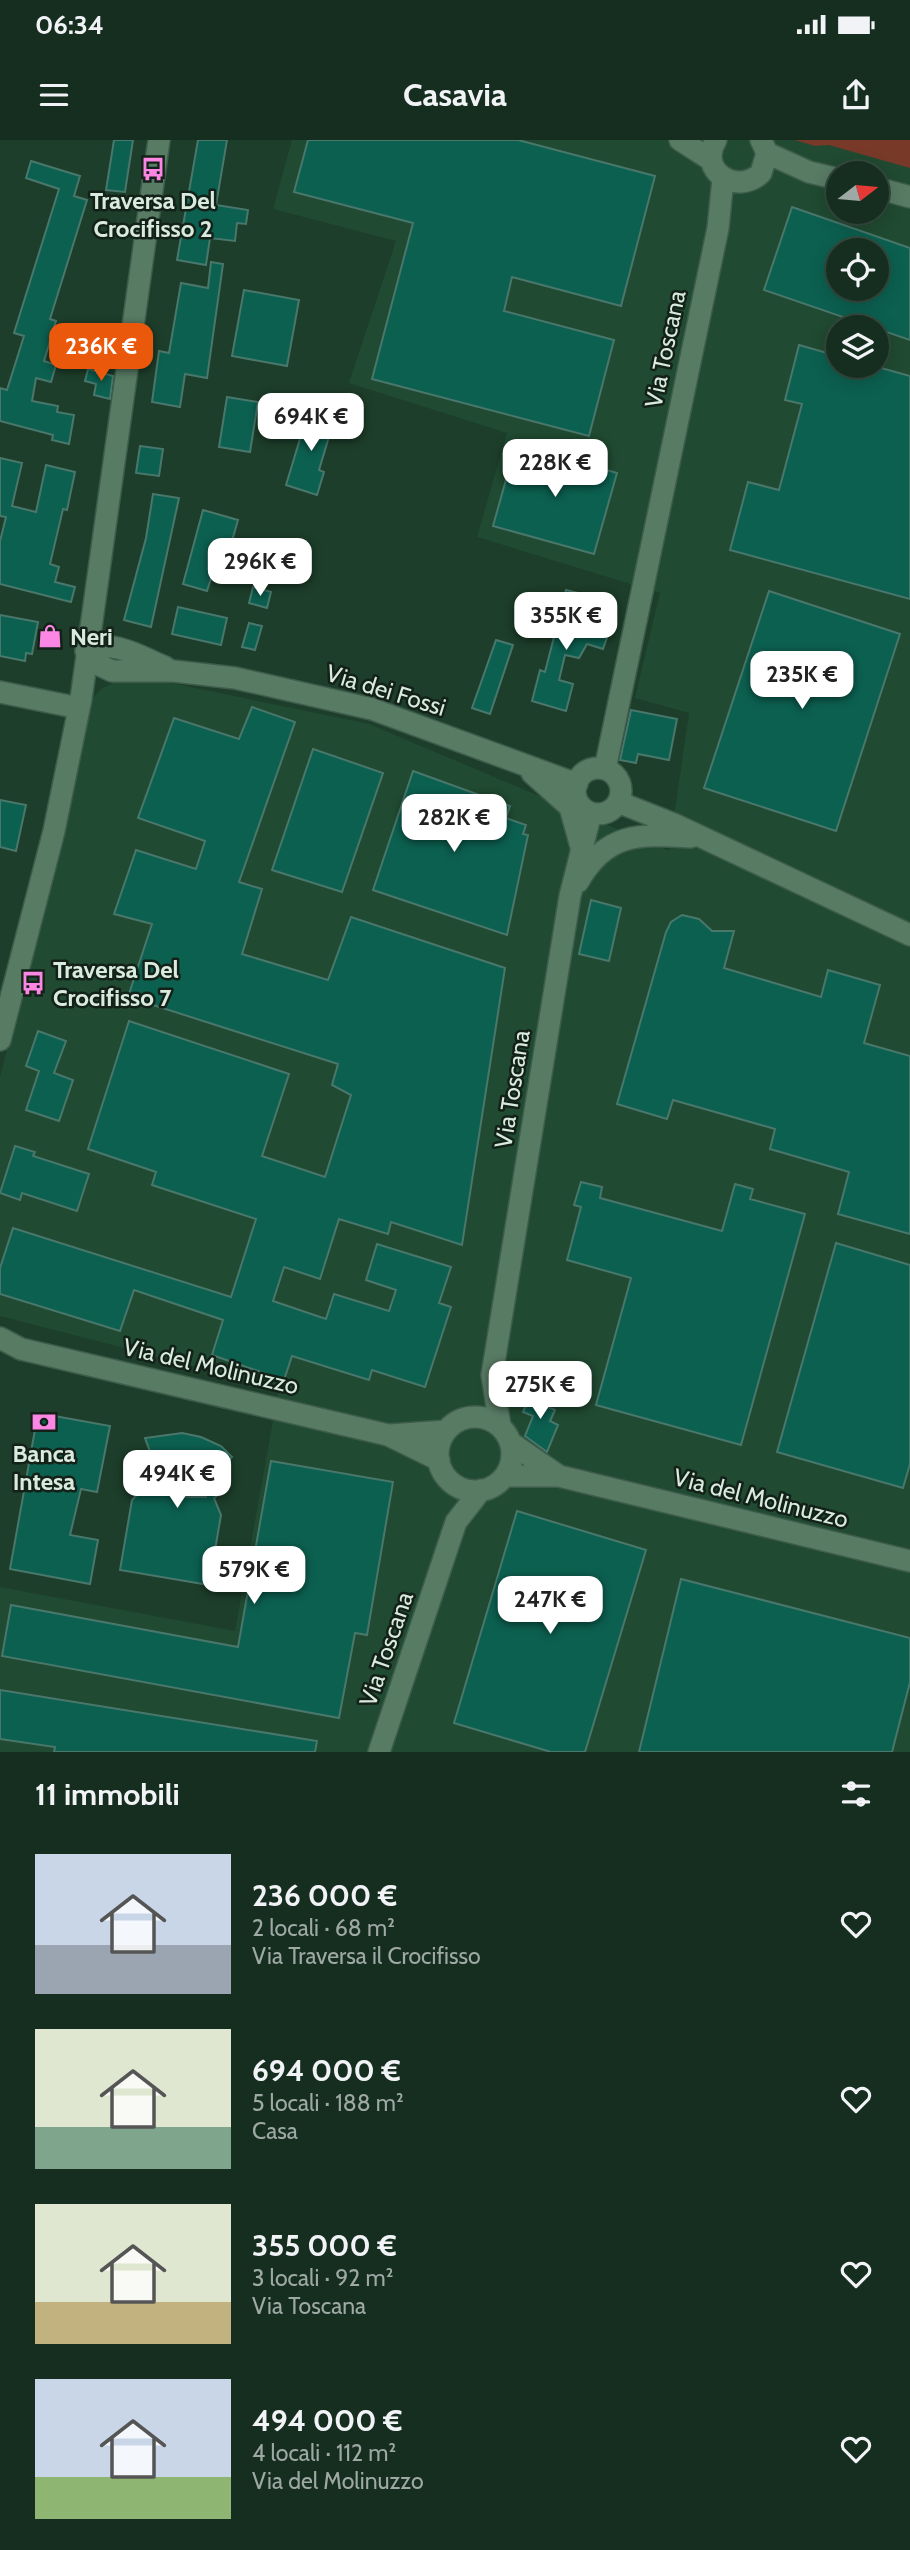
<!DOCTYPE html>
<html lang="it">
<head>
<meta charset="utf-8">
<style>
  body { margin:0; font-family:Cabin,sans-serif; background:#233a2d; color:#f1f3f6; height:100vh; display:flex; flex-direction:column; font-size:26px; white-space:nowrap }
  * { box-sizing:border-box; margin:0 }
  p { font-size:23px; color:#9ea8a5 }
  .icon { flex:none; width:38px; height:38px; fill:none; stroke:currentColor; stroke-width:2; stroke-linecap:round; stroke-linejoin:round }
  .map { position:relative; height:1612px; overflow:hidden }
  .drawer { display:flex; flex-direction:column; background:#162e20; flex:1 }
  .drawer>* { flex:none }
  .needle { width:46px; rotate:74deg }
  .tools { position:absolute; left:826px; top:21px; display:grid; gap:14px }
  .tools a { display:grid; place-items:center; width:63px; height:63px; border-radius:50%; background:#162e20; box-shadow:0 4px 18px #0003,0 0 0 2px #354a3e; font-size:35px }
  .price { position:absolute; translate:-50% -60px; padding:0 16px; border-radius:14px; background:#fff; color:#222; font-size:23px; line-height:46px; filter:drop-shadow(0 2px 4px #0008) }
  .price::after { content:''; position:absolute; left:50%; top:42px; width:21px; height:16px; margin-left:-10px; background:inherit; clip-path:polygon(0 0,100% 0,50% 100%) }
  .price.selected { background:#ea580c; color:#fff }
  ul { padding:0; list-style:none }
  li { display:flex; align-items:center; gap:21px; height:175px; padding:0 35px }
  li span { display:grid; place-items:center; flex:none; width:196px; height:140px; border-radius:0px; color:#555 }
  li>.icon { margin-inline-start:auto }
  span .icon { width:84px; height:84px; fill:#fffc; stroke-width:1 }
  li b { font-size:30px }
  h2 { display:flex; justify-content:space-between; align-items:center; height:84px; padding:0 35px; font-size:30px }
  .status { display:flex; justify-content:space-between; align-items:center; height:49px; padding:0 35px; background:#162e20; direction:ltr }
  .status svg { height:19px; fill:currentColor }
  header { display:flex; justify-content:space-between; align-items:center; height:91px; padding:0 35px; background:#162e20; font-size:32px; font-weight:700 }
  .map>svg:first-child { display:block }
</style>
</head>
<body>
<div class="status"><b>06:34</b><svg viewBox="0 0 49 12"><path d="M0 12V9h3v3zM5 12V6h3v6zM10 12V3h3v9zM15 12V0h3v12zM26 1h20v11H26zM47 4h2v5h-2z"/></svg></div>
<header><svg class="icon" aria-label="menu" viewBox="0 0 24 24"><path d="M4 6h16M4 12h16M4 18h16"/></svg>Casavia<svg class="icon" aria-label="share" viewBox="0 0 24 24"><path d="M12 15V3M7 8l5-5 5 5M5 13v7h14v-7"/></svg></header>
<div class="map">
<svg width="910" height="1612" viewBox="0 0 910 1612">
  <rect width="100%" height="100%" fill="#1d3e2a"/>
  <path fill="#204a31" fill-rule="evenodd" d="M292 0H819L910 27V1612H0V1447L235 1491 279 1248 0 1176V937L65 680 92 559 101 549 123 538 137 536 369 584 669 711 689 573 635 558 660 453 477 397 507 293 349 243 396 101 273 69ZM838 33H877V72H838ZM838 110H877V149H838ZM838 187H877V226H838Z"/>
  <path fill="#793929" d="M795 0H910V28L829 5 815 6Z"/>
  <path fill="#0c6050" stroke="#49776b" stroke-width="2" fill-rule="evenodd" d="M114 0H133L125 52 106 50Z
    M198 0H227L216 65 248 70 246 84 237 83 235 101 210 98 206 125 177 120Z
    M308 0H518L655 36 621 166 512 137 504 171 614 200 589 296 372 239 413 83 294 52Z
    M31 21 80 36 74 56 87 60 50 179 56 181 44 221 56 225 51 242 36 238 32 261 58 266 57 272 74 275 69 304 52 300 53 295 0 281V248L7 250 24 196 14 193 59 49 26 38Z
    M792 67 910 108V200L764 150ZM838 110H877V149H838Z
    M211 122 223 124 207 238 185 234 180 267 152 262 159 211 169 213 181 143 208 148Z
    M244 150 299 160 287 226 232 216Z
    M799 205 838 216V226H874L910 236V459L730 410 748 342 779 350 802 264 785 260Z
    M88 229 113 236 110 259 94 255 96 244 85 241Z
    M227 257 258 262 250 312 219 307Z
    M309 269 335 277 319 330 324 332 317 355 286 345Z
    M516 304 617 333 594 414 493 386Z
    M140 306 163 309 159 336 136 333Z
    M0 318 22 323 12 366 36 372 46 325 75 332 67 370 63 369 50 424 59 427 55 442 75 447 71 462 0 444V401L6 377 0 376Z
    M153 354 179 358 151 487 124 480 146 398Z
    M203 370 238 380 232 401 251 406 243 437 214 429 207 451 183 444Z
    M253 447 271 452 267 468 249 463Z
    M566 450 582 454 575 479 610 489 603 509 587 504 579 518 565 515 559 540 573 544 566 571 532 561 540 530 545 532Z
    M769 451 900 494 836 691 704 648Z
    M178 467 227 478 221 505 172 494Z
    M0 475 38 482 32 514 26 513 25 521 0 516Z
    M249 483 262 486 255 510 242 507Z
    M496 500 513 505 490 574 472 568Z
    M252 567 295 582 239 742 262 749 242 814 328 840 351 777 505 828 462 1105 391 1082 388 1094 339 1079 320 1139 284 1127 273 1161 326 1179 334 1154 389 1171 396 1150 366 1140 377 1104 451 1127 439 1163 451 1167 425 1247 372 1230 369 1240 292 1216 284 1240 212 1215 223 1180 134 1150 120 1191 0 1154V1128L13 1088 231 1157 256 1079 152 1045 156 1032 88 1009 129 881 289 934 262 1016 325 1037 351 955 332 945 338 924 128 857 152 784 114 774 136 710 196 729 205 701 138 678 174 578 239 599Z
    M631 570 677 579 669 620 638 614 636 623 620 620Z
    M313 609 383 633 342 752 272 730Z
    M413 631 510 666 506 678 526 685 523 694 528 695 507 795 373 750Z
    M0 660 26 665 16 711 0 707Z
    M591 760 621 768 609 821 579 814Z
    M682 775 699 779 712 791H734L724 828 821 857 828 830 880 845 864 903 910 916V1094L838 1074 849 1032 770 1009 775 989 673 960 667 979 617 964 666 792 671 782Z
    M38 891 66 901 54 933 73 940 59 981 26 970 39 931 26 926Z
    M15 1006 35 1012 33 1016 89 1034 77 1071 22 1053 20 1060 0 1053Z
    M581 1042 602 1047 600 1058 722 1091 735 1044 753 1049 750 1059 805 1074 741 1305 596 1265 631 1138 567 1120 581 1067 574 1065Z
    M836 1103 910 1125V1324L903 1348 777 1312Z
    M532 1251 551 1259 548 1267 555 1270 550 1281 558 1285 547 1312 525 1296 533 1276 523 1272Z
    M38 1273 110 1286 97 1352 81 1349 70 1395 98 1400 90 1444 10 1429Z
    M182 1293 201 1297 221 1306 232 1317 221 1328 228 1338 227 1349 214 1358 221 1375 209 1445 120 1430 132 1360 146 1345 138 1338 137 1326 152 1317 145 1298ZM169 1315 193 1317 213 1327 204 1342 206 1357H175L153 1346 159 1330 156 1318Z
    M271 1321 393 1342 367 1495 355 1493 339 1578 2 1516 11 1465 238 1507Z
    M517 1371 646 1410 585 1612H551L454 1583Z
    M681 1439 910 1498V1542L892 1612H639Z
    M0 1550 317 1601 315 1612H54L55 1607 0 1599Z"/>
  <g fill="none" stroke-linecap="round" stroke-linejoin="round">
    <g stroke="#3e5c4b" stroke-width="24">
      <path id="minor" d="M680 0 711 20
        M716 0C697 31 737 56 761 33L767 13 761 0
        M767 13 809 32 838 39
        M877 48 910 57
        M86 511 95 523 112 531H173L235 538 372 569 577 644
        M86 511C112 498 141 517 165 527
        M0 552 79 568
        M575 651a23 23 0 1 1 46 0a23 23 0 1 1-46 0Z
        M605 629 718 88 723 39
        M532 633 570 667 581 707
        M618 662 676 685 910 795
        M578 742C606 692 639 694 691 697
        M0 900 54 691 81 559 159 0
        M0 1198 21 1209 388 1295 439 1320
        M438 1314a37 37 0 1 1 74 0a37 37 0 1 1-74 0Z
        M500 1286 492 1235 570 756 591 673
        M390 1295 446 1291
        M511 1303 559 1336
        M505 1336H559L910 1421
        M379 1612 456 1382 481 1350"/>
    </g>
    <use href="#minor" stroke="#587b64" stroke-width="21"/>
  </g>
  <defs>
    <g id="bus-bare" transform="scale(1.89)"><path d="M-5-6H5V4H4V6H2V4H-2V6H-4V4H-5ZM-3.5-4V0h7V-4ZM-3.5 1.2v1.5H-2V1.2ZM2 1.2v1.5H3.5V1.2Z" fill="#fc86e4" stroke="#132118" stroke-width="2.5" paint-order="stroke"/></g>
    <g id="shop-bare" transform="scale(1.89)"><path d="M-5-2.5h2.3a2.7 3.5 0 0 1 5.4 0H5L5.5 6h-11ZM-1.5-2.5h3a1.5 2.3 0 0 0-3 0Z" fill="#fc86e4" stroke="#132118" stroke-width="2.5" paint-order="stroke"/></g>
    <g id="bank-bare" transform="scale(1.89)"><path d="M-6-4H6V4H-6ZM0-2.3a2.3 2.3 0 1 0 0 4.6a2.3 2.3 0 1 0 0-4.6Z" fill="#fc86e4" stroke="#132118" stroke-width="2.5" paint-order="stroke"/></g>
  </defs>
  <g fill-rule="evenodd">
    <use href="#bus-bare" x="153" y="29"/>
    <use href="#shop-bare" x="50" y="496"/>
    <use href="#bus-bare" x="33" y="843"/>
    <use href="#bank-bare" x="44" y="1282"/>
  </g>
  <g text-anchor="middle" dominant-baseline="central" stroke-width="5" stroke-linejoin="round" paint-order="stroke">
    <g font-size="24" font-weight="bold" fill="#d8ebde" stroke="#132118">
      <text x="153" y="60">Traversa Del<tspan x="153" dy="28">Crocifisso 2</tspan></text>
      <text x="70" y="496" text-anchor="start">Neri</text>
      <text x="53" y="829" text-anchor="start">Traversa Del<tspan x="53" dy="28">Crocifisso 7</tspan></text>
      <text x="44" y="1313">Banca<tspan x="44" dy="28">Intesa</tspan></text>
    </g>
    <g font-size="24" fill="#d8ebde" stroke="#132118">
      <text transform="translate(665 209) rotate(-78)">Via Toscana</text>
      <text transform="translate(386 550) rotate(17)">Via dei Fossi</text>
      <text transform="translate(512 949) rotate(-81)">Via Toscana</text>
      <text transform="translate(211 1226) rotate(13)">Via del Molinuzzo</text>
      <text transform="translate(761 1358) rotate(14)">Via del Molinuzzo</text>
      <text transform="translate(386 1509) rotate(-71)">Via Toscana</text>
    </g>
  </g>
</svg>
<div class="tools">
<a><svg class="needle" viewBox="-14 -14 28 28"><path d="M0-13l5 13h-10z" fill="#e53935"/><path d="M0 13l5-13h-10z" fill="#9ea8a5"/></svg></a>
<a><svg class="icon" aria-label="locate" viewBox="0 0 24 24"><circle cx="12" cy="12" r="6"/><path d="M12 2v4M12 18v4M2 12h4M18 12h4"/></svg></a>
<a><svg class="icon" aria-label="layers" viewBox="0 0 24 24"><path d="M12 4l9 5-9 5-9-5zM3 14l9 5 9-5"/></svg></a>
</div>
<b class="price selected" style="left:101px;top:243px">236K €</b>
<b class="price" style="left:311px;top:313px">694K €</b>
<b class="price" style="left:555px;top:359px">228K €</b>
<b class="price" style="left:260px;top:458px">296K €</b>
<b class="price" style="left:566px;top:512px">355K €</b>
<b class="price" style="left:802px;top:571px">235K €</b>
<b class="price" style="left:454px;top:714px">282K €</b>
<b class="price" style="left:540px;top:1281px">275K €</b>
<b class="price" style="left:177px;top:1370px">494K €</b>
<b class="price" style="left:254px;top:1466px">579K €</b>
<b class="price" style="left:550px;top:1496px">247K €</b>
</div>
<section class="drawer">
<h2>11 immobili<svg class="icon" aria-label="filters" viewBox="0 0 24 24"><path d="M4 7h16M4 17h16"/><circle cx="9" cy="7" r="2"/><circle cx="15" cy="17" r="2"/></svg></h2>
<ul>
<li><span style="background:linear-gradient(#c9d6e8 65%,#9aa5b1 0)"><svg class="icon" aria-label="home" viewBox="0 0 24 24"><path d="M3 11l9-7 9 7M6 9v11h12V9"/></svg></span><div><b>236 000 €</b><p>2 locali · 68 m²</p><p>Via Traversa il Crocifisso</p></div><svg class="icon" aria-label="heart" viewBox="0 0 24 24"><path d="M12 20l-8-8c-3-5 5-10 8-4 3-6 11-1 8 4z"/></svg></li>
<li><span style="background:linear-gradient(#dfe7d0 70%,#7fa58c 0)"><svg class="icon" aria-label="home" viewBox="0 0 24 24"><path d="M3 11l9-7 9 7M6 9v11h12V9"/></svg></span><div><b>694 000 €</b><p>5 locali · 188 m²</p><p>Casa</p></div><svg class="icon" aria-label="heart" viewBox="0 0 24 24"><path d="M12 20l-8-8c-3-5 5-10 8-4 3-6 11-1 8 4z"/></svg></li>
<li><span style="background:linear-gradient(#dfe7d0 70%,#c2b280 0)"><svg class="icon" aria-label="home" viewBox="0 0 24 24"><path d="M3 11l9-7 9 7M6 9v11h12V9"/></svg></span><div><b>355 000 €</b><p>3 locali · 92 m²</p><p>Via Toscana</p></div><svg class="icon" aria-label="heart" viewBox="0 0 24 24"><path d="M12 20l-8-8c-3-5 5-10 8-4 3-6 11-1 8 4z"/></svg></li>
<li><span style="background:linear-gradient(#c9d6e8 70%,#8fb573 0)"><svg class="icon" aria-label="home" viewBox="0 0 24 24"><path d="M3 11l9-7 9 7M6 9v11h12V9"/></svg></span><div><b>494 000 €</b><p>4 locali · 112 m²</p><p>Via del Molinuzzo</p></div><svg class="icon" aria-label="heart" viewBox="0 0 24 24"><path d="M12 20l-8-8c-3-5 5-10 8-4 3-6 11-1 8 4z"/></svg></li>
</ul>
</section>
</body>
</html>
